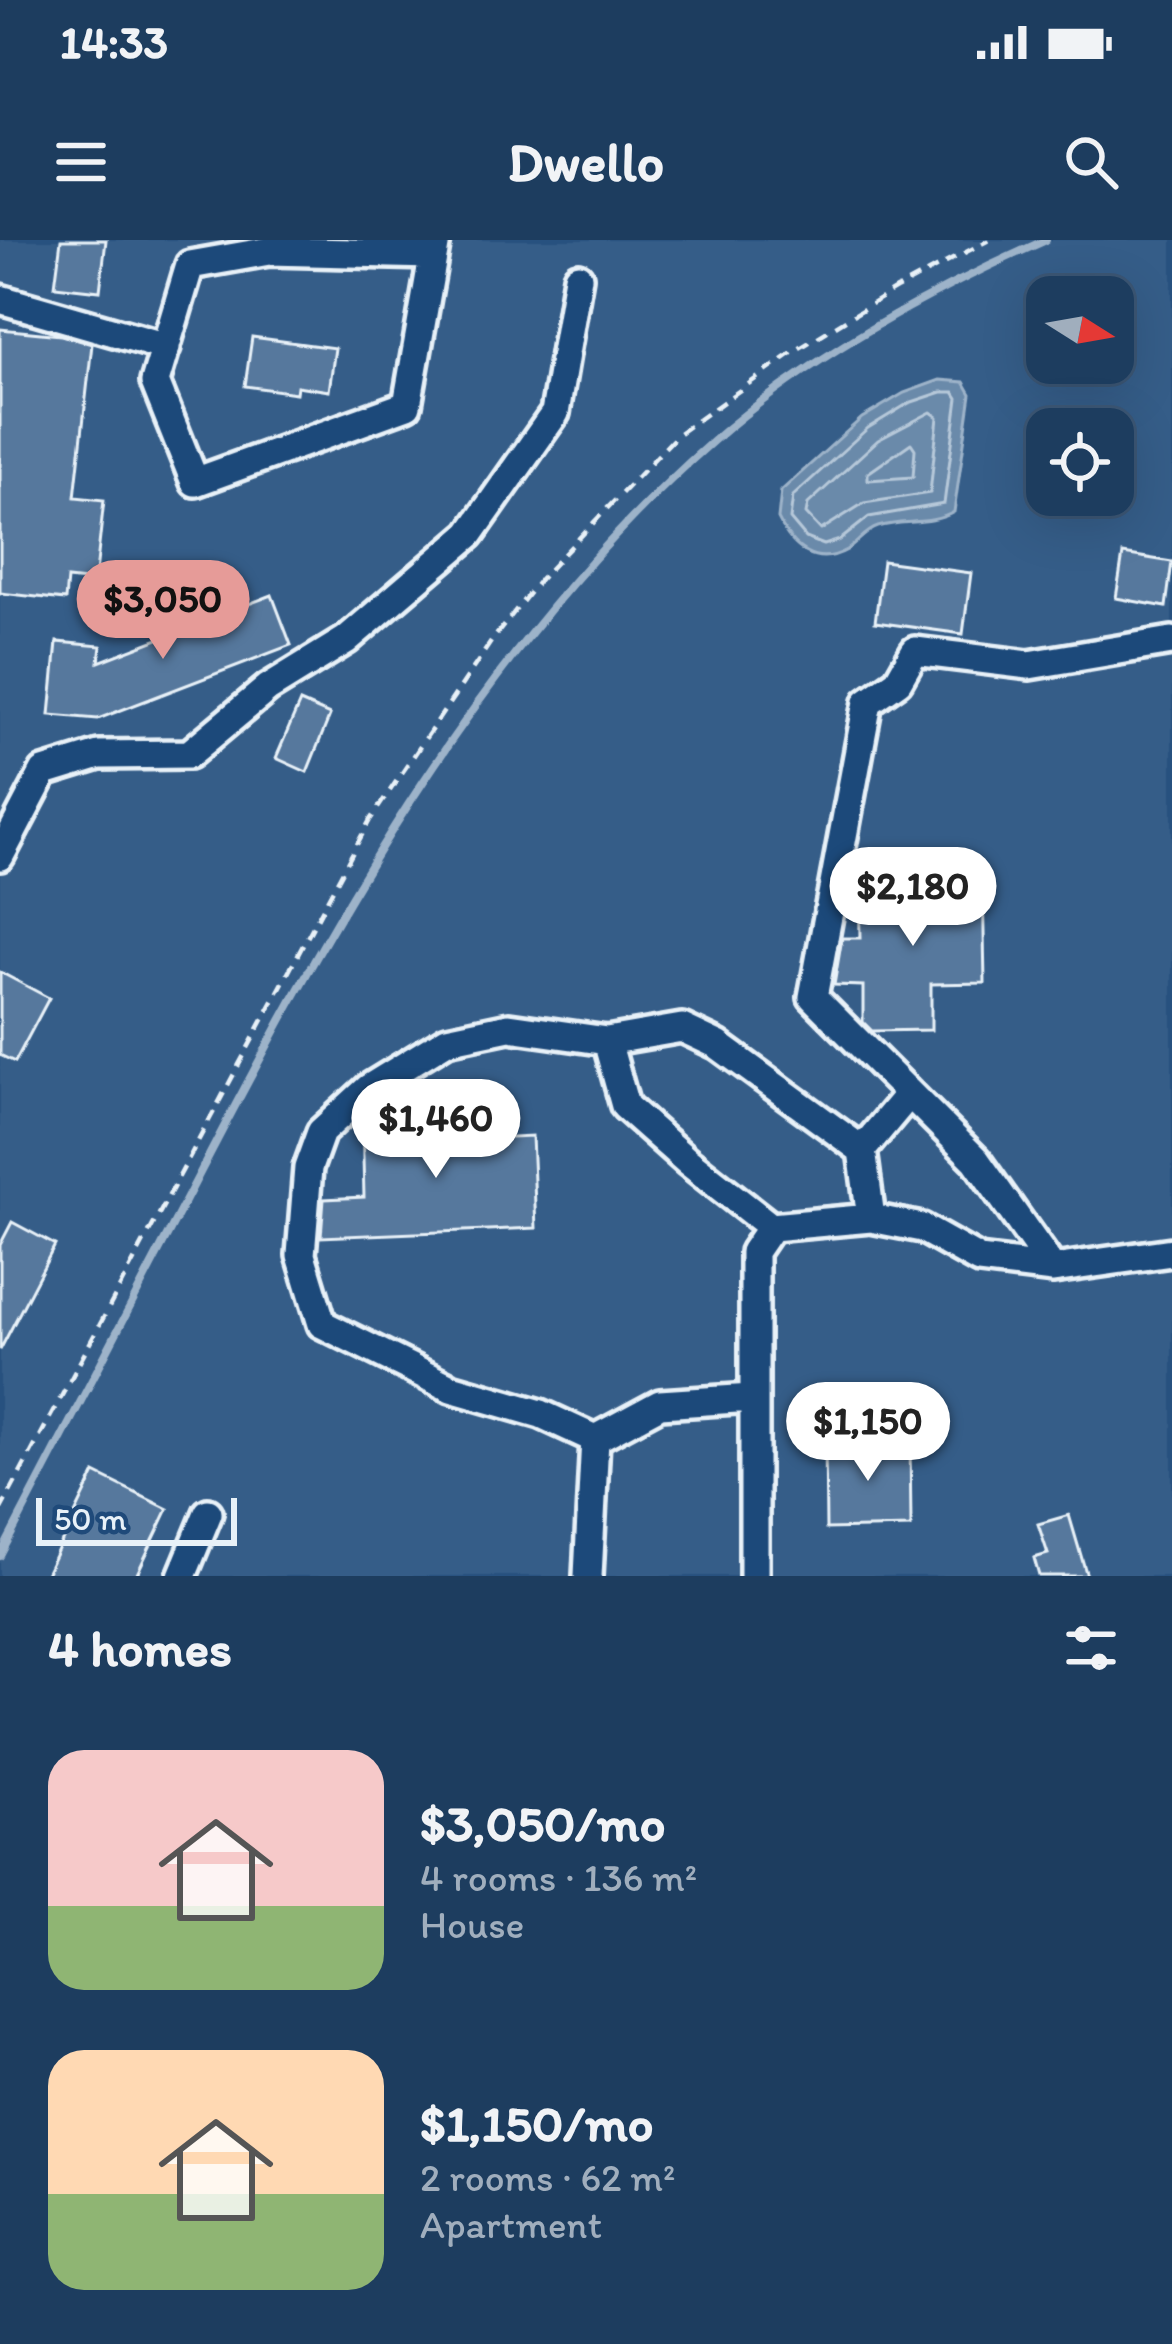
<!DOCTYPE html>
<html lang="en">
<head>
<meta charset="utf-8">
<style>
  body { margin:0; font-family:Itim,sans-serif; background:#2a4868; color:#f1f3f6; height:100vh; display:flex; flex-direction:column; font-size:45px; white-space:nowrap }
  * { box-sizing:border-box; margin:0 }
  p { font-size:39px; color:#a0aebd }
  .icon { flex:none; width:66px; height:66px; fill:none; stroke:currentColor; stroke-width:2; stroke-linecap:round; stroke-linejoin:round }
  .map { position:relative; height:1336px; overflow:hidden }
  .details { display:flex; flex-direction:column; background:#1d3d5f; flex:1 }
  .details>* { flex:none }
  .needle { width:78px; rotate:101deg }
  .buttons { position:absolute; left:1026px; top:36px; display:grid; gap:24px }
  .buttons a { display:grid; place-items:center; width:108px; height:108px; border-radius:24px; background:#1d3d5f; box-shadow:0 12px 48px #0002,0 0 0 3px #3b5674; font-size:60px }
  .scale { position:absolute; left:36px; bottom:30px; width:201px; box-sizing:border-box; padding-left:12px; border:6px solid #e8f1f8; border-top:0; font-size:33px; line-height:42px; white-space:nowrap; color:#e8f1f8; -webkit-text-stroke:9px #1f4a7a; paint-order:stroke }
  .price { position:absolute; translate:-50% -102px; padding:0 27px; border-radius:42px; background:#fff; color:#222; font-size:39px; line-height:78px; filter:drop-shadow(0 3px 6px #0008) }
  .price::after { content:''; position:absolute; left:50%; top:72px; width:36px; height:27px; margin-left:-18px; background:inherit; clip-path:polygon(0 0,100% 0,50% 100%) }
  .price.selected { background:#e69b98; color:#111 }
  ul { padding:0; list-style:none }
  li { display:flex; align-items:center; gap:36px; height:300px; padding:0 48px }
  li span { display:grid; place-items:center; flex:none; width:336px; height:240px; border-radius:36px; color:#555 }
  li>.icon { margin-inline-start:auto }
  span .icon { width:144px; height:144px; fill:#fffc; stroke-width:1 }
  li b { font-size:51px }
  h2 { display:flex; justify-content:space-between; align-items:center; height:144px; padding:0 48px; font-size:51px }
  .status { display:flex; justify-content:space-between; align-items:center; height:84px; padding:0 60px; background:#1d3d5f; direction:ltr }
  .status svg { height:33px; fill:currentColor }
  header { display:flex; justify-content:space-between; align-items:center; height:156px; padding:0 48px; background:#1d3d5f; font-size:54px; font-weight:800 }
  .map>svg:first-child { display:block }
</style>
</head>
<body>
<div class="status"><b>14:33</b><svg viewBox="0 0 49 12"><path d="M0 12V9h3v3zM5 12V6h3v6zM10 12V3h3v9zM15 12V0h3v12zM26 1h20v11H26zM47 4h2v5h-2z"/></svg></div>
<header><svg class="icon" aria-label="menu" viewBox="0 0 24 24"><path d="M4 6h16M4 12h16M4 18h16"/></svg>Dwello<svg class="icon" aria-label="search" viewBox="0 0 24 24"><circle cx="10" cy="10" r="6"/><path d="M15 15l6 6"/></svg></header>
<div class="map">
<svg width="1172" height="1336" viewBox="0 0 1172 1336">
  <rect width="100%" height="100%" fill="#27517f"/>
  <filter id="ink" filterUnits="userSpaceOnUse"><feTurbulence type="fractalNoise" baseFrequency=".00833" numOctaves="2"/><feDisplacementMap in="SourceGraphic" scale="24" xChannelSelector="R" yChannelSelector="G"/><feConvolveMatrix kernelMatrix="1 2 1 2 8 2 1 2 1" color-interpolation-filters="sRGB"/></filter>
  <g filter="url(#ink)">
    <path fill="#355d88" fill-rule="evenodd" d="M0 0H1172V1336H0ZM1047 57H1113V123H1047ZM1047 189H1113V255H1047Z"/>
    <path fill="#6b8aaa" stroke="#9db3c9" stroke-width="3" d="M940 140 964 142 971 154 954 272C930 286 904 279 878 287 865 291 858 303 847 310 815 328 792 308 778 279L781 251 862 178 904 153Z"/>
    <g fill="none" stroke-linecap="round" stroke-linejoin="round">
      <path stroke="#b6c8d9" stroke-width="3" d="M942 152H954L958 158 944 264 869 277 840 300 824 305 806 298 790 279 793 256 868 188 909 163Z
        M931 172 938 177 930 253 864 263 821 290 806 274 808 264 878 200Z
        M911 203 915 209 913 237 868 240V233Z"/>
      <path stroke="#9db3c9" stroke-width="8" d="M0 1316C67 1188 134 1059 201 931 339 666 486 400 713 201 809 117 931 51 1046 0"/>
    </g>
    <path fill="#57789d" stroke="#e8f1f8" stroke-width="3" d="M61 0H106L100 51 55 46Z
      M0 89 61 95 92 104 75 257 104 260 95 342 67 339 65 360 0 353Z
      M252 97 335 108 329 151 297 146 296 153 245 146Z
      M1123 314 1172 322 1166 367 1116 358Z
      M883 321 971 333 963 394 875 382Z
      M272 355 291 405 98 479 50 475 57 402 101 406 99 422Z
      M300 462 330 475 307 532 276 518Z
      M983 642 985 743 931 744V790L872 791 863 782V746L834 745 842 698H860L859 644Z
      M0 732 49 758 15 822 0 815Z
      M463 873 464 899 532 896 536 988 321 997 324 959 364 957 362 878Z
      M12 982 55 1005 0 1110V1005Z
      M910 1199 911 1287 826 1289 825 1200Z
      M95 1233 168 1269 136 1336H45Z
      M1069 1275 1087 1336H1039L1034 1318 1048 1314 1038 1284Z"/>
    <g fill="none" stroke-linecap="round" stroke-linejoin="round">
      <g stroke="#e8f1f8" stroke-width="36">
        <path id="minor" d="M433 15 269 11 190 25 155 142 195 242 407 165 436 0
          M0 59 166 107
          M0 616 44 532 99 515 189 514 268 448 346 400 470 294 555 173 578 37
          M607 801 682 788 718 805 862 910 871 978
          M862 910 909 854
          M1053 1029 976 920 813 757 868 462 898 441 915 411 1029 425 1172 401
          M595 1199 541 1174 451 1148 322 1084 301 1015 308 928 321 892 369 848 447 800 509 787 607 801 625 866 687 921 771 987
          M182 1336 208 1273
          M588 1336 595 1199 660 1164 752 1158
          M754 1336V1012L771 987 871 978 922 988 979 1020 1053 1029 1172 1012"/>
      </g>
      <path stroke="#e8f1f8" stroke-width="4.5" stroke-dasharray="12 9" stroke-linecap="butt" d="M0 1271 370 580 493 399 541 338 678 194 795 111 896 49 989 0"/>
      <use href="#minor" stroke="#1f4a7a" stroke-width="27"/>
    </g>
  </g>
</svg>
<div class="buttons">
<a><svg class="needle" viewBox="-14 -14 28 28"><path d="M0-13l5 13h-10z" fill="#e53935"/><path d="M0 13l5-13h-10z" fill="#a0aebd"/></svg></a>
<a><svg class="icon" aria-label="locate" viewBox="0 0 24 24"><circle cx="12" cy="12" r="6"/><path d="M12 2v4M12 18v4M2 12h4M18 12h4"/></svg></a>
</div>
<div class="scale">50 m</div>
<b class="price selected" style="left:163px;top:422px">$3,050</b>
<b class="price" style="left:913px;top:709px">$2,180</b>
<b class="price" style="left:436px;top:941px">$1,460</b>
<b class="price" style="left:868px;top:1244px">$1,150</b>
</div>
<section class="details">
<h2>4 homes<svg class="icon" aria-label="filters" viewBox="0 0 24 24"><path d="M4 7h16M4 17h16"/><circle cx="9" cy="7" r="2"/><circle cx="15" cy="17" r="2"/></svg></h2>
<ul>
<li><span style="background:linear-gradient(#f6c9c9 65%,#8fb573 0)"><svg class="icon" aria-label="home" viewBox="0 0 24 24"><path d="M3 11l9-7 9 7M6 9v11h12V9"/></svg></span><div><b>$3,050/mo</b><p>4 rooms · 136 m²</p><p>House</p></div></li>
<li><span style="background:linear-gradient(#ffd9b3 60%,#8fb573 0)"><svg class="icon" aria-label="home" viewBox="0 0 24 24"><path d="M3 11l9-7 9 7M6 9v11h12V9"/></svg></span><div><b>$1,150/mo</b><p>2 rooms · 62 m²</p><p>Apartment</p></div></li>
</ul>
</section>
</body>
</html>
